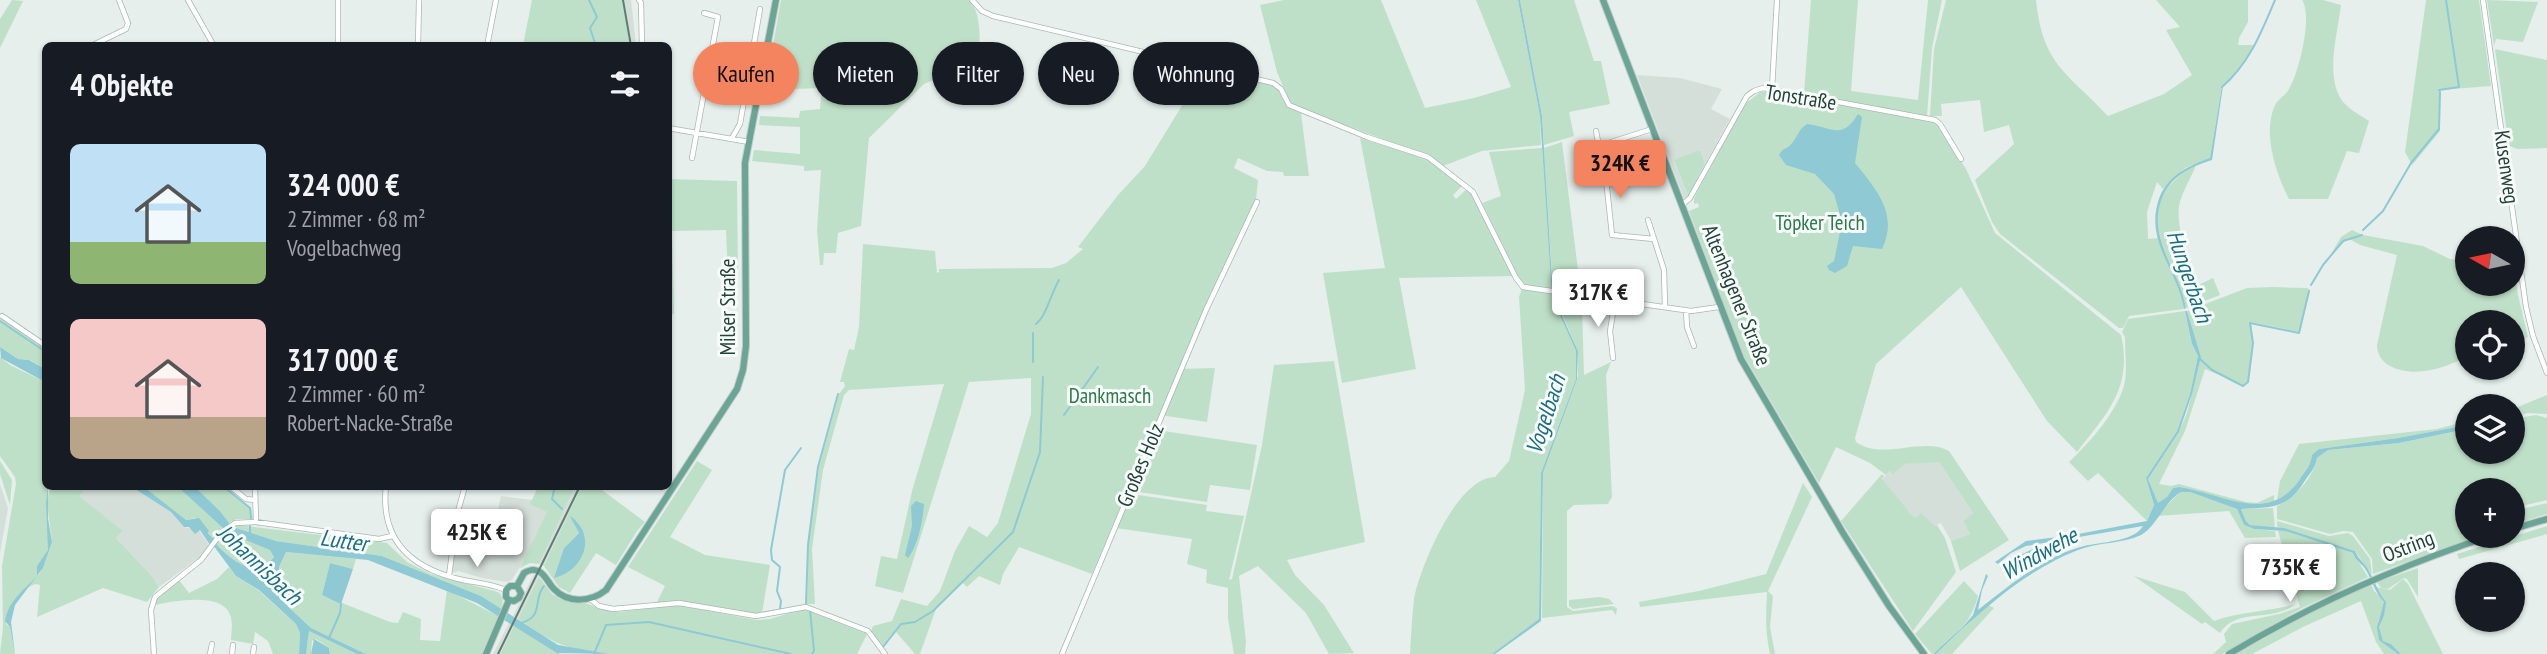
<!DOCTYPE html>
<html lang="de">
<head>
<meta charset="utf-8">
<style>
  body { margin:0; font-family:"PT Sans Narrow",sans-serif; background:#242831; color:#f1f3f6; height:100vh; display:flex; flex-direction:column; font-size:26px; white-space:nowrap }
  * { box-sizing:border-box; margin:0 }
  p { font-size:23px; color:#9ea1a6 }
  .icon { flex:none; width:38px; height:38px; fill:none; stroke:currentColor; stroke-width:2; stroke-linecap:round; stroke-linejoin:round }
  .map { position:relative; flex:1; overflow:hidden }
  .panel { position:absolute; left:42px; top:42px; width:630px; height:448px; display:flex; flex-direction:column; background:#171b24; border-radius:10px; box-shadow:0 2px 5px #0004 }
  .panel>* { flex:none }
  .top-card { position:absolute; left:693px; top:42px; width:665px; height:63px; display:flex; gap:14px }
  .needle { width:46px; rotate:279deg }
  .controls { position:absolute; left:2455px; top:226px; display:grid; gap:14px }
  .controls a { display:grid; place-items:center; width:70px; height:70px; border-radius:50%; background:#171b24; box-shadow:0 2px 5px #0004; font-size:35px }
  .price { position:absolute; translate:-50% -60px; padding:0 16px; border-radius:7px; background:#fff; color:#222; font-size:23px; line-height:46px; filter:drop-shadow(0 2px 4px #0008) }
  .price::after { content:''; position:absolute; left:50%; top:42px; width:21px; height:16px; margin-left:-10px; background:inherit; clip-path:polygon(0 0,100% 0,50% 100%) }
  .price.active { background:#f4845f; color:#111 }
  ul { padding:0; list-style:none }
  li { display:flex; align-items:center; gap:21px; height:175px; padding:0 28px }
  li span { display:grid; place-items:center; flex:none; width:196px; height:140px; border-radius:10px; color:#555 }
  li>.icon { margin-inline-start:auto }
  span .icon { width:84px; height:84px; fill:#fffc; stroke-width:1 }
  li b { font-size:30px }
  h2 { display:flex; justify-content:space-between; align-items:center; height:84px; padding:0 28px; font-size:30px }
  .chip { padding:0 24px; border-radius:32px; background:#171b24; box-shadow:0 2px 5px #0004; font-size:24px; line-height:63px }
  .chip.active { background:#f4845f; color:#111 }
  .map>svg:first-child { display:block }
</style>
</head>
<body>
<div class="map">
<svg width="2547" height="654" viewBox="0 0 2547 654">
  <rect width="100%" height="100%" fill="#e6efeb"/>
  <path fill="#d4dfda" d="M622 0H631L636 45H630Z
    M1637 75 1680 78 1722 89 1711 109 1730 119 1705 164 1700 150 1674 161 1688 196 1687 198H1684Z
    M1934 461 1939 462 1973 513 1970 534 1951 541 1941 523 1935 526 1916 518 1901 505 1882 479 1890 471 1894 473 1904 464Z
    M0 484 8 508 0 553Z
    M87 487H132L171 512 184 527 199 530 209 545 200 557 159 587 152 576 116 538 123 531 78 496Z
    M575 487H581L544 566 539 564Z
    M501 496 532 500 531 504 548 512 526 557 512 580 507 582 482 578 458 571 452 573 460 514 495 522Z
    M534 574 539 577 518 619 513 616Z
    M509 623 514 626 500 654H493Z"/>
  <path fill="#bfe0c8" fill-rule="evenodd" d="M12 0 23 1 0 48V19Z
    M532 0H622L630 45H523Z
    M781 0H969C981 11 982 44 976 59L958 69 924 84 869 138 861 226 838 233 836 253H824L823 265H820L817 230 821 170 804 171V166L752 161 754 150 800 154V127L759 125 760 116 799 118 800 111 820 109 822 88 793 89 785 76 766 85Z
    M1284 0H1381L1425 108 1474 98 1511 87 1476 0H1518L1540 116 1541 145 1482 151 1443 166 1429 156 1291 105 1277 72 1260 5Z
    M1520 0H1574L1594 61H1601L1610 104 1569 112 1574 136 1544 145 1542 116Z
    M1811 0H1858L1851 91 1918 100 1928 0H1942L1932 48 1927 116 1804 94Z
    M1946 0H2036C2043 66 2067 72 2108 116L2164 94 2192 75 2166 30 2180 27 2156 0H2248V22L2239 38 2238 45H2255L2230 81 2222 86 2210 158 2185 168 2163 189 2157 182 2147 212 2148 239 2159 238C2165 263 2180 284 2184 309L2129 316 2123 328H2119L2000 234 1992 222 1975 180 2014 144 2009 125 1984 132 1980 100 1941 104 1942 116H1930L1934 49Z
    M2302 0H2323L2341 5C2338 33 2324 76 2343 102 2350 110 2360 115 2369 121L2359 153 2347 151 2328 199H2289C2276 173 2262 134 2275 105 2278 99 2286 95 2289 89 2299 73 2313 15 2302 0Z
    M2426 0H2479L2491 86 2440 90V131L2412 165 2405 152Z
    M2487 0 2538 2 2523 42 2496 39 2494 46Z
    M2495 49 2547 60V148L2518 149 2509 146Z
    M1205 68C1218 71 1266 79 1275 86 1288 96 1281 104 1301 113L1309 176H1284L1283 172 1267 171 1238 158 1234 168 1258 180 1256 200 1179 369 1215 368 1207 422 1160 415 1092 574 1019 547 1003 574 1000 585 979 576 967 587 962 582 937 606 920 654H915L896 632 883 647 871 631 873 626 892 621 901 599 927 606 940 591 955 551 969 526 987 537 998 523 1031 414V378L969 382 903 593 875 586 881 556 897 559 912 491 944 384 849 390 844 395 823 470 812 549 815 604H807L808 545 819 467 839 394 845 386 844 382H840L849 349 854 350 859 327 863 244 935 251 937 273 939 272V269L1052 268 1066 263 1083 249 1078 247 1118 195 1145 166Z
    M1760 92H1773L1936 123 1966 169 1995 233 2121 335C2133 388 2107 413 2077 452L2047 421 1961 287 1876 364 1855 438 1856 442C1883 461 1923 436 1949 451L2009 540 1960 571 1951 541 1970 534 1964 521 1973 513 1939 462 1905 464 1893 474 1890 471 1886 475 1870 463 1836 447 1819 483 1740 349 1689 211 1699 207 1698 203 1694 204V198L1745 104Z
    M1360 138 1428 159 1462 186 1453 195 1456 199 1467 189 1475 196 1514 276 1399 278 1416 369 1342 383 1323 273 1385 268Z
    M1562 142 1581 294 1553 292 1544 148Z
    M1542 148 1552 291 1532 289 1522 284 1482 203 1501 196 1489 152Z
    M1700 150 1705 164 1688 196 1674 160Z
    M2196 165C2191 178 2182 192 2179 206 2176 225 2189 268 2194 287L2213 278 2220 295 2186 308C2179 267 2133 218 2174 181 2181 174 2187 168 2196 165Z
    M668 179 737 181 738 276 728 277 726 230 672 231 674 314 669 315Z
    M2483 229 2510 231 2511 238H2483Z
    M2352 230 2363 235 2423 246 2450 259 2467 261 2468 284H2513V256L2518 295 2528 337 2513 343V322H2468L2467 358C2454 362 2439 370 2424 371 2406 374 2377 368 2377 345L2397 255 2360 245 2348 238 2330 256 2341 237Z
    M2272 287 2307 288 2310 290 2300 332 2251 322 2253 342 2249 381 2244 385 2205 369 2185 431 2159 484 2171 486 2179 484 2246 502 2257 503 2274 495V501C2241 512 2211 492 2179 487L2173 488 2167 497 2158 504 2148 479 2179 432 2187 413 2201 357 2187 311 2247 288Z
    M1522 288 1552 293 1576 351V379L1541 473 1539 620 1492 654H1410C1411 636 1412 617 1414 599 1420 567 1457 477 1495 477L1509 461 1525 390 1519 297Z
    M1553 293 1582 299 1577 300 1578 307H1582L1584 375 1611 362 1606 375 1612 497 1608 504 1574 505 1567 511V607L1573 611 1612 606 1617 608 1616 615 1612 610 1542 618 1543 473 1578 376V351Z
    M2185 311 2192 344 2198 356 2190 394 2177 431 2146 478 2154 505 2147 521 2098 473 2088 481 2069 462C2089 443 2120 409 2125 381 2127 367 2125 352 2125 337L2122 332 2128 319Z
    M0 318 45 349V369L30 360 18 359 0 347Z
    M0 357 10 365 45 382 46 486 48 487C45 508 52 533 48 550 45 561 36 564 38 576L43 568 52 542 47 503 50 487H87L79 496 123 531 116 538 152 576 159 587 147 602 103 588 37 617 40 585 35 584 27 588 33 582C19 595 9 603 6 624L10 627 15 654H0L3 627 2 566 16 484 15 477 0 456Z
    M1334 361 1365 542 1287 560 1295 575 1324 605 1354 653 1329 654 1306 613 1258 566 1239 576 1246 642 1245 654H1234L1228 619V588L1206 583 1207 570 1187 564 1192 539 1116 528 1131 494 1207 505 1206 511 1244 516 1229 580 1232 579 1262 445 1274 365Z
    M2547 395V414L2528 413 2513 417V409Z
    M2536 415 2547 418V500L2513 508V490H2468V536H2478L2373 574 2372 559 2353 532 2343 531 2330 534 2277 519V506C2294 499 2314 477 2317 458L2328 450 2399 443 2467 429 2468 452H2513V419Z
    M2467 421V425L2398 438 2319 449C2310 467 2297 493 2277 500L2280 481 2299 444 2437 429Z
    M1157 430 1257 445 1250 490 1210 485 1207 502 1132 491Z
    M0 461 12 480 10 505 0 474Z
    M697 461 712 470 670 537 705 555 770 565 762 613 756 614 677 601 656 604 665 586 628 567Z
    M1882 474 1884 476 1882 479 1911 514 1916 518 1921 513 1935 526 1937 525 1945 538 1956 572 1913 631 1841 521Z
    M1803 483 1812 497 1768 591 1773 596 1770 627 1775 654H1770C1765 630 1766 615 1767 592L1640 607 1639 602 1699 591 1766 574Z
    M144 487H178L225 530 215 540 195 518 186 520 182 518Z
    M195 487H225L251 508 253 519H236L230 524 220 511Z
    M538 487H575L539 564 530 563 520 568 547 512 530 504Z
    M581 487H598L645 522 637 531 616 565 596 553 570 593 559 587 544 566ZM576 520 581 528 585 544 557 570 564 548 579 533Z
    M2180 492H2190L2237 509 2244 525 2254 529 2275 531 2276 537 2245 538 2229 511 2157 516Z
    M2547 503V514L2513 525V511Z
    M2273 508 2275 528 2250 525 2246 521 2241 509Z
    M2277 521 2329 536 2348 533 2353 536 2370 559 2372 575 2355 551 2277 527Z
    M237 525 387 543 407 562 431 574 498 592C504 596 503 603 501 609L481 596 382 556 276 541 233 527Z
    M2547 526V534L2459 559 2457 554Z
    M2278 531H2285L2353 553 2368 577 2300 609 2222 654H2213L2226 642 2224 634 2232 624 2279 614 2300 607Z
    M228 533 271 550 274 557C256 580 228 559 215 542Z
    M286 552 356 559 353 569 330 563 322 595 390 622 398 623 403 612 421 619 420 640 440 641 447 590 498 616 482 654H366L311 628 280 599 279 567Z
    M229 567 236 576 258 590 296 624 300 633 299 654H273L268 641 255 632 253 644 231 640C231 634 233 625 231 618 226 591 174 601 155 605L157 598 179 580 189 593 217 579Z
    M2418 568V597L2407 579 2404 578 2388 589 2381 588 2377 582Z
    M2134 576 2185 592 2214 621C2240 611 2268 612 2295 604 2274 623 2236 607 2220 633L2205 622 2202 624Z
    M539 577 552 594 560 599 583 602 601 609 619 612 677 605 757 620 770 619 803 609 867 634 857 654H609C565 650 553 643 518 619Z
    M2403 579 2408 584 2443 654H2401L2391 644 2383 641 2379 627 2384 616 2385 602 2378 622 2379 639 2398 654H2384L2376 642 2361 601 2305 626 2252 654H2236L2302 617 2371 584 2374 591 2384 600 2376 587 2390 590Z
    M1964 581 1978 596C1971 623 1954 639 1932 654L1915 634Z
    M1600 597 1609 599 1614 604 1573 609 1569 606V600Z
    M1988 605 1994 608 1952 654H1936Z
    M514 626 560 654H500Z
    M309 631 357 654H330L329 648 316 639 312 641 311 654H306Z"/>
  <path fill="#8ec9d4" d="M1518 0H1520L1542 116 1553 296 1578 351 1577 379 1543 473 1541 621 1495 654H1492L1539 619 1541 473 1576 379V351L1552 297 1540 116Z
    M2226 85 2223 86 2212 160C2190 167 2171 176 2162 198 2146 237 2180 271 2186 308L2184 309C2177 268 2143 240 2160 196 2169 175 2190 165 2210 158L2222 86Z
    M1858 114 1862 117 1855 163C1876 189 1899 214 1882 249L1853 246 1847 266 1835 273 1829 270 1827 266 1834 261 1842 222 1834 194 1815 174 1786 165 1779 155C1783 147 1787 150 1792 143 1798 136 1799 129 1807 124 1833 127 1841 141 1858 114Z
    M2185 311H2187L2201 357 2192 394 2179 432 2148 479 2158 503 2167 497 2173 488 2179 487C2222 493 2269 526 2300 479 2306 470 2311 466 2312 455L2319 449 2398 438 2467 425V429L2399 443 2328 450 2317 458C2315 469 2310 473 2304 482 2287 510 2270 507 2241 509L2246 521 2250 525 2284 528 2355 551C2358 559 2365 563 2369 571 2375 582 2378 592 2386 602L2384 616 2379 627 2383 641 2391 644 2401 654H2398L2379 640 2377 627 2384 602C2373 590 2372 578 2364 567 2359 562 2356 560 2353 553L2285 531 2254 529 2244 525 2237 509 2190 492H2181C2165 501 2156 527 2141 535 2122 544 2098 542 2078 550 2022 572 1979 613 1936 654H1933L1962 628 1973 615 1986 574 1988 576 1982 590 1978 610C2009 586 2044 556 2084 546 2100 542 2134 542 2143 526L2026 546 2011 553 1998 564 1995 562 2026 541 2073 535 2147 521 2154 505 2146 478 2177 431 2190 394 2198 356 2192 344Z
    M0 347 18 359 29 360 45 369V382L1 358Z
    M48 487V519L52 542 43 568 15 605 11 622 15 654 10 627 5 621C8 601 24 590 37 576V566L48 550 46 503Z
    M132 487H144L186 520 199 518 209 531 208 533 215 540 210 545 200 530 195 534 189 527H184L171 512Z
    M178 487H195L220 511 230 524 225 530Z
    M916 501 924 504C923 520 918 546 908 558L905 555 912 526 911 506Z
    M570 516C598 535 584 571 554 578L564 548 579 533Z
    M233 527 276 541 382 556 481 596 558 645 609 654 557 653 477 603 368 560 286 552 279 567 280 599 311 628 366 654H357L309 631 306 654H299L300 633 296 624 259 590 236 576 213 545 215 542C228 559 256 580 274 557L270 550 228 533Z
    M2051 547 2054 550 2051 555 2021 568 2014 558 2035 548Z
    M330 563 353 569 341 604 322 595Z
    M314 639 329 648 330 654H311Z"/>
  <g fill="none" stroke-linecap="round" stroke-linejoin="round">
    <path stroke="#8ec9d4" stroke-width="2" d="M589 0 597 17 590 28 596 46
      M2222 87C2249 64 2261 33 2275 0
      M2439 90 2459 87 2446 0
      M2363 230 2383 211 2411 163 2439 129 2440 92
      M2311 285 2323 265 2343 241 2362 235
      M0 321 46 352
      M1036 324C1047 315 1051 293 1059 280
      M2199 358 2212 370 2243 386 2248 382 2253 343 2250 323 2299 333 2309 291
      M1033 362V333
      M1064 415 1098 367
      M223 486 250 508 251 518
      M555 486 552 499 562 509
      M250 534V526
      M806 604 808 545 818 467 838 394
      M780 609 781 601 777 591 780 567 772 560 771 550 785 470 801 448
      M810 610 814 651 812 654
      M521 623C545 616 532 600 544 586
      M329 638 340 613 341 604
      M883 647 901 624 915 622 933 611 1013 532 1040 452 1043 377
      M594 654 606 625 649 622 791 654"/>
    <g stroke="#a8b8b2" stroke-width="6">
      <path id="minor" d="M188 0 214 46
        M639 0 641 3 642 46
        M972 0 982 11 993 16 1273 83 1281 89 1289 105 1367 137 1428 157 1473 192 1516 278 1523 287 1691 311 1719 307
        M2483 0 2526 307 2533 336 2547 373
        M91 46 126 29 128 23 119 0
        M338 46V0
        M418 46 419 0
        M487 46 496 0
        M1772 89 1777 0
        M668 128 749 142
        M1596 131 1607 188 1612 235 1654 239
        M732 138 740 124 760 9
        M1599 146 1652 129
        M692 158 718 17 704 13
        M1682 205 1690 198 1747 96 1754 91 1763 88 1935 120 1940 124 1961 159
        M1648 220 1664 270 1665 307
        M1686 310 1687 327 1694 346
        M2 316 46 346
        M1613 358 1610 331 1615 301
        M230 486 246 499 255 500
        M255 486 256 522
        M386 486C380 541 412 569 463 580 478 583 492 584 506 590
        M449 576 457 515 465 486
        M590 599 599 606 613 609 679 603 756 616 806 607 868 631 885 654
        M154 654 151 610 155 597 201 560 216 540 235 523 256 522 379 539 392 536
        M210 654 212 644
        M232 654 233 645
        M253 654 254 647
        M1062 654 1206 310 1257 202"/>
    </g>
    <g stroke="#c2cac8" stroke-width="8">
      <path id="major" d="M1603 0 1741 359 1843 533 1889 606 1924 654
        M2513 529 2547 519
        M517 586 524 573C529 570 534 568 540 572 546 576 549 584 554 589 568 604 591 602 606 590L737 389 743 370 746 346 745 163 776 0
        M509 600 506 597V590L510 586H517
        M509 600 514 601 519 598 521 593 517 586
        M486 654 509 600
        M2229 654C2312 604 2399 566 2490 536"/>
    </g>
    <use href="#minor" stroke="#fff" stroke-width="4.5"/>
    <use href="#major" stroke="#6aa596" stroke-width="6"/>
    <path stroke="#5f7d75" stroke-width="2" d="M623 0 631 46
      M498 654 580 486"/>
  </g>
  <g text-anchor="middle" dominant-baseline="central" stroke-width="6" stroke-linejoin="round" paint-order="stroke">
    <g font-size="21" fill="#24423a" stroke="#f7fbf9">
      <text transform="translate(1801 97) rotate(9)">Tonstraße</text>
      <text transform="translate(2507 167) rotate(82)">Kusenweg</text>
      <text transform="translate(1737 295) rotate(68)">Altenhagener Straße</text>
      <text transform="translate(727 307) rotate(-90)">Milser Straße</text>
      <text transform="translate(1140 465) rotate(-67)">Großes Holz</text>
      <text transform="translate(2408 546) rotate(-21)">Ostring</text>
    </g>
    <g font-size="21" fill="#2d7a4b" stroke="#f7fbf9">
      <text x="1820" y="222">Töpker Teich</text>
      <text x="1110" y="395">Dankmasch</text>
    </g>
    <g font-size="23" font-style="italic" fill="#1c6f80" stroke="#f7fbf9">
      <text transform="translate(2190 276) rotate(71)">Hungerbach</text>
      <text transform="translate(1545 414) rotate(-72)">Vogelbach</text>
      <text transform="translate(344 540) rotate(8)">Lutter</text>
      <text transform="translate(2039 553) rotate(-29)">Windwehe</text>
      <text transform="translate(260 564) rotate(43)">Johannisbach</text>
    </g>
  </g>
</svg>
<div class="controls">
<a><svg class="needle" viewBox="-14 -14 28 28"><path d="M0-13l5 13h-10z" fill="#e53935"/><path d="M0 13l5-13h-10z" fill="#9ea1a6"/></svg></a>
<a><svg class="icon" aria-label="locate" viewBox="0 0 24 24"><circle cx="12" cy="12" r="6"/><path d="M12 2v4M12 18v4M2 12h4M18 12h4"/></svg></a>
<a><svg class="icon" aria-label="layers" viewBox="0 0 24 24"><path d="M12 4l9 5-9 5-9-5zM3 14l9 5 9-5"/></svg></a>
<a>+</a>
<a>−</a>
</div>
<b class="price active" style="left:1620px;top:200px">324K €</b>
<b class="price" style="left:1598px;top:329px">317K €</b>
<b class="price" style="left:477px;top:569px">425K €</b>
<b class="price" style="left:2290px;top:604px">735K €</b>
<div class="top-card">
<a class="chip active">Kaufen</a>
<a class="chip">Mieten</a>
<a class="chip">Filter</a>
<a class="chip">Neu</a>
<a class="chip">Wohnung</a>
</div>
<section class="panel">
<h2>4 Objekte<svg class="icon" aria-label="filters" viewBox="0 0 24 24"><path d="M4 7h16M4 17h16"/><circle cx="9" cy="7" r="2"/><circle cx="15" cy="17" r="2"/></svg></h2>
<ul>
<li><span style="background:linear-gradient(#bfe0f5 70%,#8fb573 0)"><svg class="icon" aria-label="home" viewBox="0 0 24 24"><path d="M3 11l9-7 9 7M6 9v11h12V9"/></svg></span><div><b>324 000 €</b><p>2 Zimmer · 68 m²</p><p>Vogelbachweg</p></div></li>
<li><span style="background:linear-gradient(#f6c9c9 70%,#b9a48a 0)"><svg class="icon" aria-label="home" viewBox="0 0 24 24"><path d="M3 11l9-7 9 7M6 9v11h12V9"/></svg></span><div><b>317 000 €</b><p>2 Zimmer · 60 m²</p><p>Robert-Nacke-Straße</p></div></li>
</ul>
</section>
</div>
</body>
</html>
